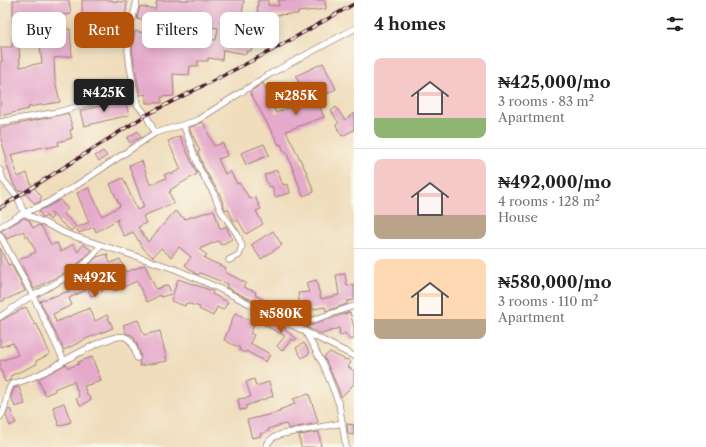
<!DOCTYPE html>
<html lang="en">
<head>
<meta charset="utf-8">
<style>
  body { margin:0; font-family:"Libre Caslon Text",serif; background:#f2f2f2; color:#202124; height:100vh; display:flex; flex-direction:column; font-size:15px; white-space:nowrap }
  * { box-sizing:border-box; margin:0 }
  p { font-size:13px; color:#757577 }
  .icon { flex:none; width:22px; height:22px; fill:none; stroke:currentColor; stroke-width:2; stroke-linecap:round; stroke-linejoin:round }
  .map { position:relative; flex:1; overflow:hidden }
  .side { display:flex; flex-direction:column; background:#fff; width:352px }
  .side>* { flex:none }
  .banner { position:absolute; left:12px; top:12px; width:282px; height:36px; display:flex; gap:8px }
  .price { position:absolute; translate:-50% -34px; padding:0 9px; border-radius:4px; background:#b45309; color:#fff; font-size:13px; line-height:26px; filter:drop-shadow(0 1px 2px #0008) }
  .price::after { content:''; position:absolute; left:50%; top:24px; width:12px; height:9px; margin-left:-6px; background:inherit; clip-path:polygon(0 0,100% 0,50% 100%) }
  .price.selected { background:#222; color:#fff }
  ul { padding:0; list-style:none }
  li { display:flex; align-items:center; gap:12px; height:100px; padding:0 20px }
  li+li { border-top:1px solid #e0e0e0 }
  li span { display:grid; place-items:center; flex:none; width:112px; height:80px; border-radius:8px; color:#555 }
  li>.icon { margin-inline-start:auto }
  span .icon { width:48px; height:48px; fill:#fffc; stroke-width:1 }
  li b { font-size:17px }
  h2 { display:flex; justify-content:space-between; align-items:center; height:48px; padding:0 20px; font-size:17px }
  .tag { padding:0 14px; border-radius:8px; background:#fff; box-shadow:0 2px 10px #0003; font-size:14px; line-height:36px }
  .tag.selected { background:#b45309; color:#fff }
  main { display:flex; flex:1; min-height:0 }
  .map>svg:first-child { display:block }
</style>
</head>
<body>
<main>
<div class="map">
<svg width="354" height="447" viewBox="0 0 354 447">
  <rect width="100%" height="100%" fill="#fbf7ec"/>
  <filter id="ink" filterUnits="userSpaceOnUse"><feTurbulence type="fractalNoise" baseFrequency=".025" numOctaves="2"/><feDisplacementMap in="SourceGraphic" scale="8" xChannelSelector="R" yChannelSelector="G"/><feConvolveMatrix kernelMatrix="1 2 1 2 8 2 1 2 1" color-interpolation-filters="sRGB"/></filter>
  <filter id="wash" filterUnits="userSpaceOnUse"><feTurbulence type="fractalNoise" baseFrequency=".012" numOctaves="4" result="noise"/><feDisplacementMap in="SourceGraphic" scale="16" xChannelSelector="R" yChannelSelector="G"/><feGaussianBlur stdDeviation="0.9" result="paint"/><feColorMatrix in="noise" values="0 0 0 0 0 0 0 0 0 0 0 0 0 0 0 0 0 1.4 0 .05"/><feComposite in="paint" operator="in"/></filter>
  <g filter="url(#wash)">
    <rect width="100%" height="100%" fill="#efddbb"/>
    <g id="blocks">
      <path fill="#e5a9cb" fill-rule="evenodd" d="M13 0H69L71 14 36 17V31L70 29 72 56 54 58 55 80 60 102 28 107 29 109 0 116V62L2 61 1 47H12L13 36H23L22 22H13ZM19 45H40L42 63 20 67Z
        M82 0H112V1L127 2 125 22 110 20 109 23 96 22V18L82 17Z
        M157 0H244L242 16 257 18 258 0H268V5L279 6 278 0H325L326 9 298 12V14L272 15V19H266V27H254L251 51H247L246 54 223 50 222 60 208 58V61H198V66H190L189 75 173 74 174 96 161 97V103H146V94L140 95 132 50 135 31 148 34 151 22 137 19 140 6 155 9ZM205 26 218 28 216 40 203 39ZM175 27 190 30 188 40 171 38 170 44 157 43 160 30 173 33Z
        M323 63 336 89 319 98 322 103 319 105 324 117 286 131 306 171 314 192 303 196 286 151 284 152 281 144 279 145 250 92 263 83 276 113 307 100 296 76Z
        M125 100 129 115 84 126 80 111Z
        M336 107 345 120 354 113V130L342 136 336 125 339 123 331 111Z
        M68 113 73 129 70 130 72 138 58 142 59 145 47 148V146L11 155 18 177 27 173 31 184 42 197 40 199 41 201 35 204 22 190 18 191 14 185 5 160 7 159 1 139 0 140V128Z
        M203 122 214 146 223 143 227 156 218 159 225 174 230 171 237 184 239 183 250 199 255 197 261 209 256 211 263 224 246 234 238 220 234 222 228 209 226 210 225 209 220 195 204 168 198 152 200 151 189 128Z
        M138 131 141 137 130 143 127 138Z
        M180 136 197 174 170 190 171 192H169L174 203 143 216 146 223 138 227 148 242 175 211 185 219 214 210 220 229 226 226 232 239 221 245 218 241 199 249 207 255 204 258 226 268 225 272 246 283 243 287 256 292 255 295 266 301 263 306 257 303 258 302 245 297 226 287 228 284 200 273 198 275 196 274 185 265 191 257 179 247 171 257 161 248 153 257 143 248 133 232 124 236 117 223 118 219 96 232 94 227 79 233 76 228 89 222 77 193 89 188 102 216 120 206 110 184 123 178 137 210 144 207 129 165 142 161 150 185 166 178 164 175 170 172 171 174 181 169 168 141Z
        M264 144 269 155 246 165 241 153Z
        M103 151 107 156 99 161 95 156Z
        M277 170 283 185 288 184 290 193 275 197 272 186 269 187 264 175Z
        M60 200 68 209 63 213 76 226 71 231 56 218 51 212 50 213 53 217 50 220 46 216 43 218 39 211Z
        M24 218 29 220 33 228 39 225 42 227 51 245 57 243 61 252 73 244 78 252 83 244 91 250 84 259 68 271 34 289 19 260 36 252 28 236 26 237 23 231 7 239 1 231Z
        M273 231 282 245 261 259 251 245Z
        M0 248 8 265 11 264 25 291 0 302Z
        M107 254 110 263 120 259 126 272 145 265 156 289 168 285 171 294 161 297 160 295 147 302 137 281 115 291 110 278 98 282 103 291 91 296 88 289 69 298 72 305 53 314 56 322 90 308 95 321 107 315 113 328 88 338 64 350 40 301 69 291 65 283 81 272 97 257Z
        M345 274 347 286 354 285V300L347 301V304L326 311 325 307 307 310 308 317 301 318V315H281V309L300 308 298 293 309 292 306 283 316 280 321 299 339 295 336 275Z
        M178 279 213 291 212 294 228 302 223 310 217 307 213 316 199 309 200 307 186 303 185 306 171 301Z
        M26 307 35 325 37 324 50 354 36 361 37 364 10 376 11 380 5 382 0 367V361L18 355 13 343 0 347V321Z
        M350 312 354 327V339L350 340 345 333 340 336 339 328 322 334 306 327Z
        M235 313 255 323 250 333 254 335 250 343 270 354 266 362 246 351 245 353 239 350 240 348 224 340Z
        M267 319 286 328 285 330 297 339 295 341 292 339 282 351 277 346 285 336 264 325Z
        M138 320 144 335 160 331 167 361 140 366 139 361 141 357 137 344 133 336 126 333 123 325Z
        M304 343 310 353 302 358 296 348Z
        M330 352 346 360 347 359 351 362 348 367 354 371V384L341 397 338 388 324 357Z
        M92 357 101 381 84 386 87 394 91 399 81 406 76 399 79 397 74 381 54 389 55 391 45 395 38 379 66 364 68 368 79 364 78 362Z
        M254 379 256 386 269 382 273 396 246 406V409L240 410 238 399 251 397 246 382Z
        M19 387 25 404 15 407 11 396 14 388Z
        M309 394 318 421 317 423 288 429 287 425 285 424 268 429 269 431 260 434 261 436 252 438 247 420 280 412 279 410 295 404 293 399Z
        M64 403 71 422 59 426 53 407Z
        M10 409 16 423 10 426 6 416 8 410Z
        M347 424 354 425V435L348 434Z
        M319 432 321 447H301L299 435Z"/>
    </g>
  </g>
  <g filter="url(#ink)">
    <use href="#blocks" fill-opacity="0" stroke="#9c7e73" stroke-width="1"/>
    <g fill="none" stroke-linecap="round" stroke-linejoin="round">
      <g stroke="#9c7e73" stroke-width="7">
        <path id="street" d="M137 0 131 26 128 50 130 67 137 104 146 115 155 133
          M0 122 58 112 83 105 134 88
          M184 126 199 168 214 194 221 211 237 234 242 246 239 255 229 260
          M0 170 3 180 18 198 24 213 67 234 175 269 216 287 354 356
          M0 227 24 213 45 204 77 185 155 133 196 121 270 74 354 29
          M0 235 33 296 64 361
          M0 317C10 310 21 302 32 296 58 282 84 271 101 245
          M295 326 354 306
          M305 331 324 366 339 404 346 447
          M0 417C8 409 4 393 12 384 23 381 36 376 46 371 61 363 111 332 125 337 133 340 135 351 137 358
          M267 447C268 439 274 437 282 434L343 423"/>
      </g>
      <use href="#street" stroke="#fff" stroke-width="5.5"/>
      <g stroke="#4a1f2b" stroke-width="3.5">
        <path id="rail" d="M0 208 146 115 269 52 354 4"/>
      </g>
      <use href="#rail" stroke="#fbf7ec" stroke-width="2" stroke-dasharray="6" stroke-linecap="butt"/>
    </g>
  </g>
</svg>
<b class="price selected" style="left:104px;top:113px">₦425K</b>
<b class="price" style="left:296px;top:116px">₦285K</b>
<b class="price" style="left:95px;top:298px">₦492K</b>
<b class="price" style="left:281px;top:334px">₦580K</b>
<div class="banner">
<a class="tag">Buy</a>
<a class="tag selected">Rent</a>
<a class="tag">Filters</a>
<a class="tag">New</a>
</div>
</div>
<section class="side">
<h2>4 homes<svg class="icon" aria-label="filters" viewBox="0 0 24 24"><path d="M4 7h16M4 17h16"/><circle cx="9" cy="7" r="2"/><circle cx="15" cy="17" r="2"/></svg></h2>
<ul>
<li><span style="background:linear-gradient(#f6c9c9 75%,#8fb573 0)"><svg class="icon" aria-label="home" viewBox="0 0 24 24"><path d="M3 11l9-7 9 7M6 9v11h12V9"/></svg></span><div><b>₦425,000/mo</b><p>3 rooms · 83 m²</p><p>Apartment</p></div></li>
<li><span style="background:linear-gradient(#f6c9c9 70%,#b9a48a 0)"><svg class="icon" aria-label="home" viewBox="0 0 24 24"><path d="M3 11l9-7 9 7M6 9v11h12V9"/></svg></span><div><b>₦492,000/mo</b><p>4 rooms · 128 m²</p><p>House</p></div></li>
<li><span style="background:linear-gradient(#ffd9b3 75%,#b9a48a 0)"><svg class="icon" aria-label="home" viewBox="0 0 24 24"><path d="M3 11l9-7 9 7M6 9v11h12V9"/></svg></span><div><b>₦580,000/mo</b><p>3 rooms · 110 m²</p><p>Apartment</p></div></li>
</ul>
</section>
</main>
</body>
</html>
